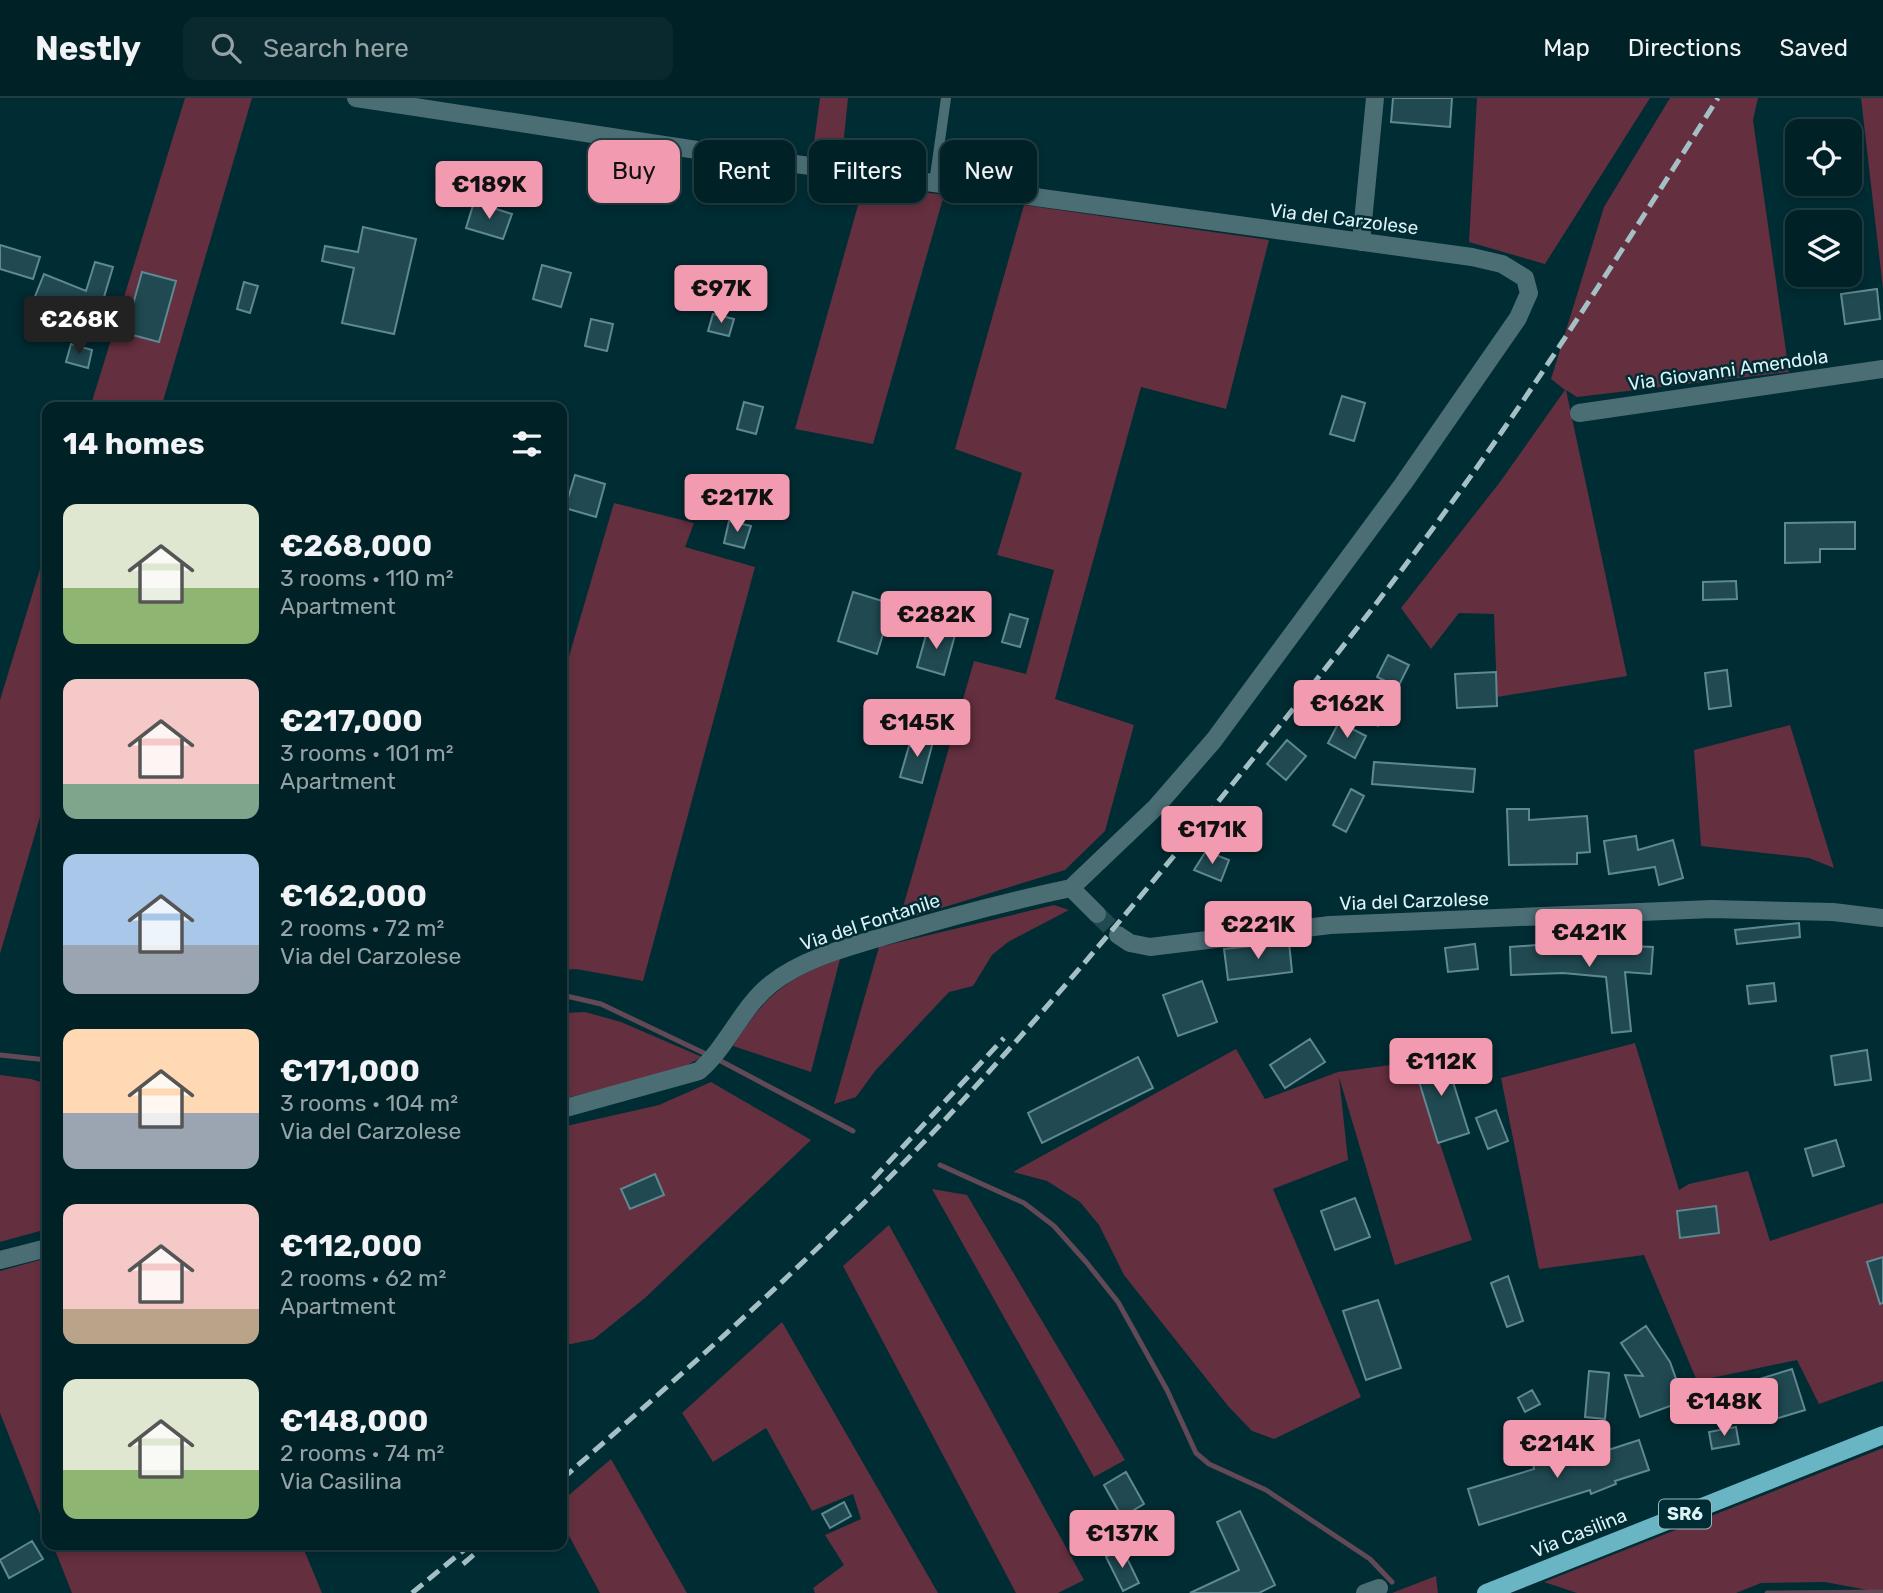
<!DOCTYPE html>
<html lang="en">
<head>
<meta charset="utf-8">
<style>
  body { margin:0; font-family:Rubik,sans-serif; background:#0a292e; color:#f1f3f6; height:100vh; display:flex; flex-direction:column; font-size:26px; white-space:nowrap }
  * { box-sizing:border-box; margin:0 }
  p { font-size:23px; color:#95a3a7 }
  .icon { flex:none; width:38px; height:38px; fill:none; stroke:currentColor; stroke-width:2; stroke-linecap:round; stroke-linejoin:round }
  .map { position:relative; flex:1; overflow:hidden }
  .panel { position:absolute; left:42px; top:304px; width:525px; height:1148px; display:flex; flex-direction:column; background:#002126; border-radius:14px; box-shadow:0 4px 10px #0003,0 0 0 2px #223e43 }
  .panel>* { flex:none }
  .guide { position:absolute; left:588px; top:42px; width:665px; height:63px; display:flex; gap:14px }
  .buttons { position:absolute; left:1785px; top:21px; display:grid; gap:14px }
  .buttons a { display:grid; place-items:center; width:77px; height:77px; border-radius:14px; background:#002126; box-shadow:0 4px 10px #0003,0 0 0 2px #223e43; font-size:35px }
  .price { position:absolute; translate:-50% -60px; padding:0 16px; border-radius:7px; background:#f29ab0; color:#111; font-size:23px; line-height:46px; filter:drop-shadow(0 2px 4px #0008) }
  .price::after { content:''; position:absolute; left:50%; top:42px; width:21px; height:16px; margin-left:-10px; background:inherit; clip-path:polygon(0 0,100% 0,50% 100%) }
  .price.current { background:#222; color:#fff }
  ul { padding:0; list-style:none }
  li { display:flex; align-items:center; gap:21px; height:175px; padding:0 21px }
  li span { display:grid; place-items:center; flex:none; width:196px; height:140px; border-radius:14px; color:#555 }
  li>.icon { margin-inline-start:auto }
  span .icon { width:84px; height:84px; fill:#fffc; stroke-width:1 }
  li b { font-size:30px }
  h2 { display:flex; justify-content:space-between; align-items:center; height:84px; padding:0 21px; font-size:30px }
  .pill { padding:0 24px; border-radius:14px; background:#002126; box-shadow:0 4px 10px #0003,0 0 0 2px #223e43; font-size:24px; line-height:63px }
  .pill.current { background:#f29ab0; color:#111 }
  header { display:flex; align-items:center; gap:42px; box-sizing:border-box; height:98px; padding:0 35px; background:#002126; border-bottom:2px solid #223e43 }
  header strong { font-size:33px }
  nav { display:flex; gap:38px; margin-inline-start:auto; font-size:24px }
  .search { width:490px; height:63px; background:#0a292e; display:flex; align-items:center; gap:18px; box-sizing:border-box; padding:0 24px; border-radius:14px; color:#95a3a7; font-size:26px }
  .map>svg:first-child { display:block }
</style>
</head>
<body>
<header>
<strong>Nestly</strong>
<div class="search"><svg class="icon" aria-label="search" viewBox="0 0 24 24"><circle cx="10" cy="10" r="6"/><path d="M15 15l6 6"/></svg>Search here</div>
<nav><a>Map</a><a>Directions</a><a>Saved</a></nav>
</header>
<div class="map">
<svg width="1883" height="1495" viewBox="0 0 1883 1495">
  <rect width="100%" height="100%" fill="#002c33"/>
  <path fill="#642f3e" d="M185 0H252L161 310H90Z
    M820 0H848L842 59 813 53Z
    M1477 0H1650L1545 166 1469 144Z
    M1670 0H1758L1753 22 1789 274 1577 299 1566 292 1627 578 1497 599 1494 516 1459 515 1431 551 1401 510 1500 384 1565 292 1551 281 1604 109Z
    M1861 0H1883V191Z
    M864 86 944 97 873 346 795 331Z
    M1024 107 1269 142 1226 311 1141 289 1055 601 1134 627 1105 733 1065 772 899 823 974 563 1026 576 1054 472 997 457 1022 375 955 351Z
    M614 405 694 425 685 449 755 469 643 883 576 871 562 872V582Z
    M47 448V695L0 856V602Z
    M1790 627 1834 770 1809 760 1701 748 1694 652Z
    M1054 807 1069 812 1008 844 992 857 973 888 949 894 875 973 856 999 834 1006 879 849Z
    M840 861 811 974 733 948C765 898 784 881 840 861Z
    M585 914 621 924 702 959 680 971 562 1001V915Z
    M1635 945 1679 1092 1689 1086 1748 1073 1770 1143 1883 1105V1283L1819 1306 1797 1262 1697 1283 1644 1157 1539 1171 1501 980Z
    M1236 951 1265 1001 1338 974 1413 964 1472 1142 1395 1167 1339 979 1348 1062 1273 1091 1361 1299 1274 1341 1252 1333 1228 1308 1124 1177 1099 1127 1080 1104 1047 1083 1013 1074Z
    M0 977 31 981 47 986V1131L0 1144Z
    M711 984 811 1042 645 1200 594 1241 562 1248V1029L659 1007Z
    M932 1091 967 1097 1125 1362 1094 1379Z
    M889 1127 1084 1482 1058 1495H1016L843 1168Z
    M47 1160V1434L0 1315V1173Z
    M782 1224 938 1495H815L813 1490 844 1467 825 1437 861 1421 853 1396 812 1413 766 1330 713 1364 682 1315Z
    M1883 1350V1495L1825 1484 1761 1485 1736 1495H1577L1544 1484Z
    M611 1361 687 1495H600L562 1425V1403Z
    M53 1447H302L322 1495H72Z
    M1436 1478 1438 1495H1392Z"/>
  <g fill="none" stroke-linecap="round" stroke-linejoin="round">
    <path stroke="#624956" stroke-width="5" d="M562 897 601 906 708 957
      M0 957 47 962
      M717 961 853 1033
      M940 1067 1024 1105 1054 1128 1087 1165 1118 1204 1167 1292 1196 1355 1209 1366 1266 1392 1370 1461 1392 1484
      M1767 1495 1883 1494"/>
  </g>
  <path fill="#204951" stroke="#5f8991" stroke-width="2" d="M1393 0H1452L1450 29 1391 24Z
    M474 104 512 116 503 141 466 130Z
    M363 129 416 141 394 236 342 225 354 170 322 163 325 148 358 154Z
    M0 147 40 159 33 181 0 171Z
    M95 164 113 169 98 219 34 201 44 176 86 193Z
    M542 167 571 175 561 209 533 201Z
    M142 174 176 183 159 244 125 235Z
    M244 184 258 188 250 215 237 211Z
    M1877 191 1880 221 1845 226 1841 196Z
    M713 216 734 221 729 238 708 233Z
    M591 221 613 226 607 253 585 248Z
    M71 246 92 252 88 270 66 264Z
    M1342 298 1365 305 1354 343 1330 336Z
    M744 304 763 309 756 336 737 331Z
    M575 377 605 386 596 419 565 410Z
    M729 423 751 428 744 450 724 445Z
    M1855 424V451H1820V464L1785 465V425Z
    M1736 483 1737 501 1703 502V484Z
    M853 494 892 506 877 556 838 543Z
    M1010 516 1028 521 1020 549 1002 544Z
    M928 530 955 537 944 577 917 569Z
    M1388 557 1409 567 1398 589 1377 579Z
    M1727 572 1731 608 1709 611 1705 575Z
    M1496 574 1497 608 1457 610 1455 576Z
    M1373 604 1388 614 1378 628 1363 619Z
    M1339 624 1366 638 1355 660 1328 645Z
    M917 635 934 640 922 685 900 679 909 648 914 649Z
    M1287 642 1306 658 1286 682 1267 666Z
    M1374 664 1475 671 1473 694 1372 686Z
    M1351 691 1364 698 1346 734 1333 727Z
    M1507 711H1529V722L1587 718 1590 754 1577 755V766L1509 767Z
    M1636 738 1638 752 1673 742 1683 780 1659 787 1655 769 1609 776 1604 743Z
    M1206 753 1229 762 1221 783 1194 772Z
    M1799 825 1800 839 1737 846 1735 832Z
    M1289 844 1292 874 1228 882 1224 851Z
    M1564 845 1653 849 1651 876 1625 874 1631 933 1612 935 1606 879 1563 875 1511 877 1510 849Z
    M1475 846 1478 871 1448 874 1445 850Z
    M1202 883 1217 924 1178 938 1163 897Z
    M1774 885 1776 903 1749 906 1747 888Z
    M1310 941 1325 964 1285 990 1270 967Z
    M1867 952 1871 982 1835 987 1831 958Z
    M1444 955 1469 1035 1438 1045 1413 964Z
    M1138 959 1153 990 1042 1045 1028 1015Z
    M1496 1012 1508 1043 1488 1051 1476 1020Z
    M1836 1042 1844 1068 1813 1078 1805 1051Z
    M655 1076 664 1097 630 1111 621 1091Z
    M1355 1100 1370 1139 1335 1152 1321 1113Z
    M1716 1108 1719 1135 1680 1140 1677 1113Z
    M1883 1159V1205L1880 1206 1867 1164Z
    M1508 1178 1523 1223 1507 1229 1491 1185Z
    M1378 1202 1401 1270 1366 1282 1343 1213Z
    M1646 1228 1670 1264 1684 1303 1640 1319 1625 1277 1643 1278 1621 1245Z
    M1792 1271 1805 1312 1765 1324 1753 1283Z
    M1589 1273 1609 1275 1605 1321 1585 1319Z
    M1532 1292 1540 1306 1525 1314 1518 1300Z
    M1736 1329 1739 1346 1712 1351 1709 1334Z
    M1639 1342 1649 1372 1615 1383 1616 1386 1591 1396 1590 1392 1479 1427 1468 1391 1534 1371 1533 1365 1562 1356 1563 1360 1603 1344 1602 1354Z
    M1126 1374 1144 1406 1122 1419 1104 1387Z
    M844 1404 851 1418 830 1430 822 1416Z
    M1240 1413 1275 1487 1259 1495H1190L1239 1472 1217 1424Z
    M32 1443 43 1461 9 1480 0 1462Z
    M1122 1450 1139 1485 1123 1493 1106 1459Z"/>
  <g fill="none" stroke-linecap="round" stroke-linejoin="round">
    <path stroke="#214a50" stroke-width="18" stroke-dasharray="18 9" stroke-linecap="butt" d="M1097 816 1118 837"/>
    <path stroke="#4b6e75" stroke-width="10" d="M934 85 946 0"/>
    <path stroke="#4b6e75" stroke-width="18" d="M356 0 723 56 1472 159 1502 166 1525 180 1529 195 1518 220 1403 386 1214 642 1156 709 1071 790
      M1361 144 1375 0
      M1579 315 1883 271
      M1071 790 1097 816
      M1118 837 1130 845 1150 849 1330 827 1712 811 1833 814 1883 820
      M562 1011 699 973C728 948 741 910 771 886 804 860 849 849 889 837 949 819 1009 803 1071 790
      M0 1162 47 1150
      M1365 1495 1379 1490"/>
    <path stroke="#69b5c4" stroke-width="18" d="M1486 1495 1883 1337"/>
    <path stroke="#a4c0c5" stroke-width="5" stroke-dasharray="14 7" stroke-linecap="butt" d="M873 1081 1004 940
      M562 1381C692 1268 821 1153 940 1027 1041 919 1137 804 1230 689 1318 581 1405 472 1485 358 1567 241 1642 120 1718 0
      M463 1466 485 1447
      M412 1495 470 1447"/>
  </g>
  <g text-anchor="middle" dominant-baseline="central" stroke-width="5" stroke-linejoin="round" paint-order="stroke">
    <rect fill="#002c33" stroke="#9ab7bc" stroke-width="2" x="1659" y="1401.5" width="52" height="29" rx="5"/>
    <g font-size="18" font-weight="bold" fill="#dcf2f6">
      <text x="1685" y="1416">SR6</text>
    </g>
    <g font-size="19" fill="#dcf2f6" stroke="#002c33">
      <text transform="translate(1344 121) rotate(7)">Via del Carzolese</text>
      <text transform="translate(1728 272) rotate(-8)">Via Giovanni Amendola</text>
      <text transform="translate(1414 803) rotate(-2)">Via del Carzolese</text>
      <text transform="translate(870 824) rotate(-18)">Via del Fontanile</text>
      <text transform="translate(1579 1435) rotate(-22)">Via Casilina</text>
    </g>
  </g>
</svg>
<div class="buttons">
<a><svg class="icon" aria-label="locate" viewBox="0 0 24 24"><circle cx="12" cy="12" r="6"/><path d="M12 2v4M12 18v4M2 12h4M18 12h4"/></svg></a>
<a><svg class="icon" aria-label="layers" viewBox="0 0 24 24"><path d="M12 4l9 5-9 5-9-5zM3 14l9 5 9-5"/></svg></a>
</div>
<b class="price" style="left:489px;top:123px">€189K</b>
<b class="price" style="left:721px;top:227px">€97K</b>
<b class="price current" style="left:79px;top:258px">€268K</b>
<b class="price" style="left:737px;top:436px">€217K</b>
<b class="price" style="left:936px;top:553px">€282K</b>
<b class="price" style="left:1347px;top:642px">€162K</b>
<b class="price" style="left:917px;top:661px">€145K</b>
<b class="price" style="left:1212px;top:768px">€171K</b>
<b class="price" style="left:1258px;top:863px">€221K</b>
<b class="price" style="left:1589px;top:871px">€421K</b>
<b class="price" style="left:1441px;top:1000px">€112K</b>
<b class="price" style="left:1724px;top:1340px">€148K</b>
<b class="price" style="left:1557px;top:1382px">€214K</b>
<b class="price" style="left:1122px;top:1472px">€137K</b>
<div class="guide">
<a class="pill current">Buy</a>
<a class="pill">Rent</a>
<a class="pill">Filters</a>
<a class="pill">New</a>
</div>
<section class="panel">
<h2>14 homes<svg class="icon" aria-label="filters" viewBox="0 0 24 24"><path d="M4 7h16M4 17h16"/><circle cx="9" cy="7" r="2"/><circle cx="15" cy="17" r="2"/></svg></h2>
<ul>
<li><span style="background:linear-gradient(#dfe7d0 60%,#8fb573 0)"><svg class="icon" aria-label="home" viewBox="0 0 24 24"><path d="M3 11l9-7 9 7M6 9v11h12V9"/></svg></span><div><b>€268,000</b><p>3 rooms · 110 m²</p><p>Apartment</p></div></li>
<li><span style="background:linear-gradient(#f6c9c9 75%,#7fa58c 0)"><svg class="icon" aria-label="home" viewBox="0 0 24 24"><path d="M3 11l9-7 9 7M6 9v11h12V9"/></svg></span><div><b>€217,000</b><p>3 rooms · 101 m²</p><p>Apartment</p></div></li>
<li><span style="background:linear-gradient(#a9c7e8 65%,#9aa5b1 0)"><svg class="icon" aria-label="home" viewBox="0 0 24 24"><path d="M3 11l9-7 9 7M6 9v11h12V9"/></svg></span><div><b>€162,000</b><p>2 rooms · 72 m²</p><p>Via del Carzolese</p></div></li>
<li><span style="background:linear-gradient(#ffd9b3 60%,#9aa5b1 0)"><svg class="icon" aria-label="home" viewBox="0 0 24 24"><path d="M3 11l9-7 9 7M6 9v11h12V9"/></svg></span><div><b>€171,000</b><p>3 rooms · 104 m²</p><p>Via del Carzolese</p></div></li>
<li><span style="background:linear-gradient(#f6c9c9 75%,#b9a48a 0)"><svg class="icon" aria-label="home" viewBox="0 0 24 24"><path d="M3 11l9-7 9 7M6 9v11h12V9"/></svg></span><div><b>€112,000</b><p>2 rooms · 62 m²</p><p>Apartment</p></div></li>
<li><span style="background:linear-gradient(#dfe7d0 65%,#8fb573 0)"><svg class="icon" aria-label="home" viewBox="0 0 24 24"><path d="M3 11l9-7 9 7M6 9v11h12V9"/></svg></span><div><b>€148,000</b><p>2 rooms · 74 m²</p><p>Via Casilina</p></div></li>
</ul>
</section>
</div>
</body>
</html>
